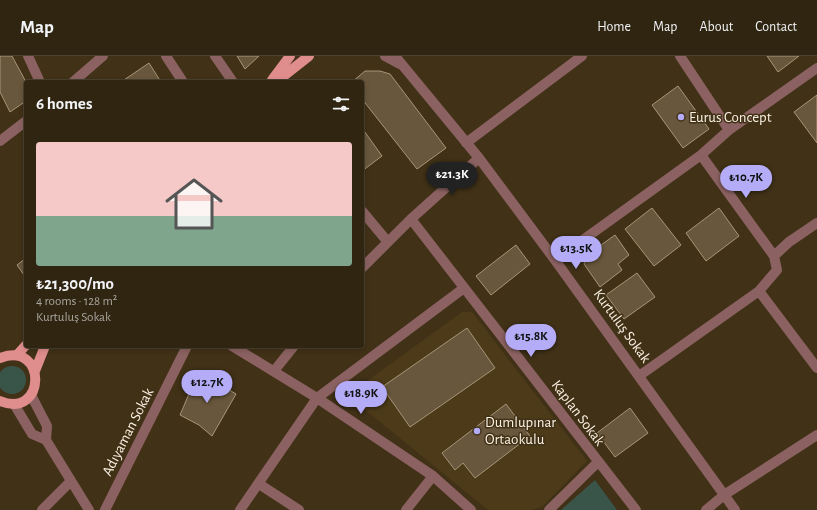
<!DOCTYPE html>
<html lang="en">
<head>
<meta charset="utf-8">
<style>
  body { margin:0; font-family:"Alegreya Sans",sans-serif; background:#382d1a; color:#f1f3f6; height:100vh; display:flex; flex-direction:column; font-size:15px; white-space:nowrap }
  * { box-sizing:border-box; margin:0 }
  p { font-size:13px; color:#a8a59f }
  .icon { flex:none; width:22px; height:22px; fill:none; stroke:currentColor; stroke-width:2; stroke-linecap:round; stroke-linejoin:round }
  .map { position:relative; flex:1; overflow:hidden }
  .panel { position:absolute; left:24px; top:24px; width:340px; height:268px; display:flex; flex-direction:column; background:#302511; border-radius:4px; box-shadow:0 2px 6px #0003,0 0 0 1px #4b4231 }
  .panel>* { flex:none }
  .price { position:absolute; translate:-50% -34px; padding:0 9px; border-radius:14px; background:#b5acf8; color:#111; font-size:13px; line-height:26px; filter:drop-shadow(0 1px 2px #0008) }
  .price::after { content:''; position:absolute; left:50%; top:24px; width:12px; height:9px; margin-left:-6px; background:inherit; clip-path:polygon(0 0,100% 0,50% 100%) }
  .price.current { background:#222; color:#fff }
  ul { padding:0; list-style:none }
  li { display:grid; align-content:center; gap:8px; height:212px; padding:0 12px }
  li+li { border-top:1px solid #4b4231 }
  li span { display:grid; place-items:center; height:124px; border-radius:4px; color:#555 }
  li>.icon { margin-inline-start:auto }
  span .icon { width:72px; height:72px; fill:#fffc; stroke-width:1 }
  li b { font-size:17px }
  h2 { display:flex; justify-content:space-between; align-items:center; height:48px; padding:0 12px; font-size:17px }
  header { display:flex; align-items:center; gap:24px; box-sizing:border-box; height:56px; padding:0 20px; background:#302511; border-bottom:1px solid #4b4231 }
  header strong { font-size:19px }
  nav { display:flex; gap:22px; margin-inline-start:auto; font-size:14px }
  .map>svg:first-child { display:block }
</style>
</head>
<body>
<header>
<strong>Map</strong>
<nav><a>Home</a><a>Map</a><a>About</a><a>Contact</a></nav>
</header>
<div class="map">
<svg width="817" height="454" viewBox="0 0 817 454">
  <rect width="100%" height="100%" fill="#403117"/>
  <path fill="#4c3a18" d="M462 256H472L587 405 542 451 532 454H488L353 344 349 338Z"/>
  <path fill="#395549" d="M-2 324a14 14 0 1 1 28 0a14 14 0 1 1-28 0Z
    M595 424 617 454H561Z"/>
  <path fill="#68573c" stroke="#a89579" d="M0 0H12L26 26V45L10 56 0 36Z
    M237 0H259L245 13Z
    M767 0H799L778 16Z
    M149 7 161 26H121Z
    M365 15H380L390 18 446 92 417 113 362 43V26H352Z
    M678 30 709 73 683 92 652 49Z
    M817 39V87L794 56Z
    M362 72 382 100 362 115Z
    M652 152 681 189 654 210 625 173Z
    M719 152 739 180 706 205 686 177Z
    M615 179 629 199 618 208 622 214 600 231 584 208 586 200Z
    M516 189 530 208 491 239 476 220Z
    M26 202V222L17 209Z
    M637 217 655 241 624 263 606 239Z
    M467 272 495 312 410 371 382 331Z
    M197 319 216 326 236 338 212 380 199 369 180 359Z
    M506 348 530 380 475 422 463 407 455 414 442 397Z
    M630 352 648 377 615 401 597 377Z"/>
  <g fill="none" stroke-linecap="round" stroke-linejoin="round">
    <path stroke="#8b6261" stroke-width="10" d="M28 0 40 26
      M166 0 183 26
      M215 0 233 26
      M385 0 400 8
      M395 0 479 102 555 204 735 454
      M680 0 729 74
      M73 26 103 0
      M0 85 26 65
      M466 87 582 0
      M362 155 387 185
      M411 163 636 454
      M774 200 789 186 817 167
      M555 204 701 99 729 74 817 12
      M362 212 411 163 479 102
      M759 235 817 312
      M232 290 317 342 433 420 471 454
      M274 315 294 290
      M639 320 759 235 777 214 774 200 701 99
      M31 339 47 370 46 384
      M14 348 32 378 46 384
      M46 384 89 454
      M259 428 299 454
      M42 454 71 425
      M105 454 187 290
      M240 454 317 342 464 232
      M406 454 433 420
      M549 454 597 407
      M706 454 724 439 817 379"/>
    <path stroke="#e08e8d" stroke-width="10" d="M272 24 290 0
      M276 26 309 0
      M17 299 26 289
      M0 302C48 284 46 364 0 345
      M35 315 45 290"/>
  </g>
  <g fill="#b5acf8" stroke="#403117" stroke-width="1.5">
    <circle cx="681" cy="61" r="4"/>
    <circle cx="477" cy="375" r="4"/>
  </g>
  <g text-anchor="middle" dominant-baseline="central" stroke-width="3" stroke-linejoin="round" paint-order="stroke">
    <g font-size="15" fill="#fbf2e3" stroke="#403117" text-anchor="start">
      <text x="689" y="61">Eurus Concept</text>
      <text x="485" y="366">Dumlupınar<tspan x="485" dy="17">Ortaokulu</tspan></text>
    </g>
    <g font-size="15" fill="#fbf2e3" stroke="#403117">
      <text transform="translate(622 270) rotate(54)">Kurtuluş Sokak</text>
      <text transform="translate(578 357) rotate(53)">Kaplan Sokak</text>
      <text transform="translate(128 376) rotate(-63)">Adıyaman Sokak</text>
    </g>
  </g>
</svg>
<b class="price current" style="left:452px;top:140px">₺21.3K</b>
<b class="price" style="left:746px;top:143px">₺10.7K</b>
<b class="price" style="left:576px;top:214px">₺13.5K</b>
<b class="price" style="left:531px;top:302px">₺15.8K</b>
<b class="price" style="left:207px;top:348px">₺12.7K</b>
<b class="price" style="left:361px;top:359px">₺18.9K</b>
<section class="panel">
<h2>6 homes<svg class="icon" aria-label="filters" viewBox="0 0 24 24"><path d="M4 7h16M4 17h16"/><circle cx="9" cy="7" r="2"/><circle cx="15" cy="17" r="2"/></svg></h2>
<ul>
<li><span style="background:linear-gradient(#f6c9c9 60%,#7fa58c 0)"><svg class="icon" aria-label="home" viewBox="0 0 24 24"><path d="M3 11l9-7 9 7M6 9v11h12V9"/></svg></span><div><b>₺21,300/mo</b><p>4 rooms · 128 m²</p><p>Kurtuluş Sokak</p></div></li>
</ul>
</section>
</div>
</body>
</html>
